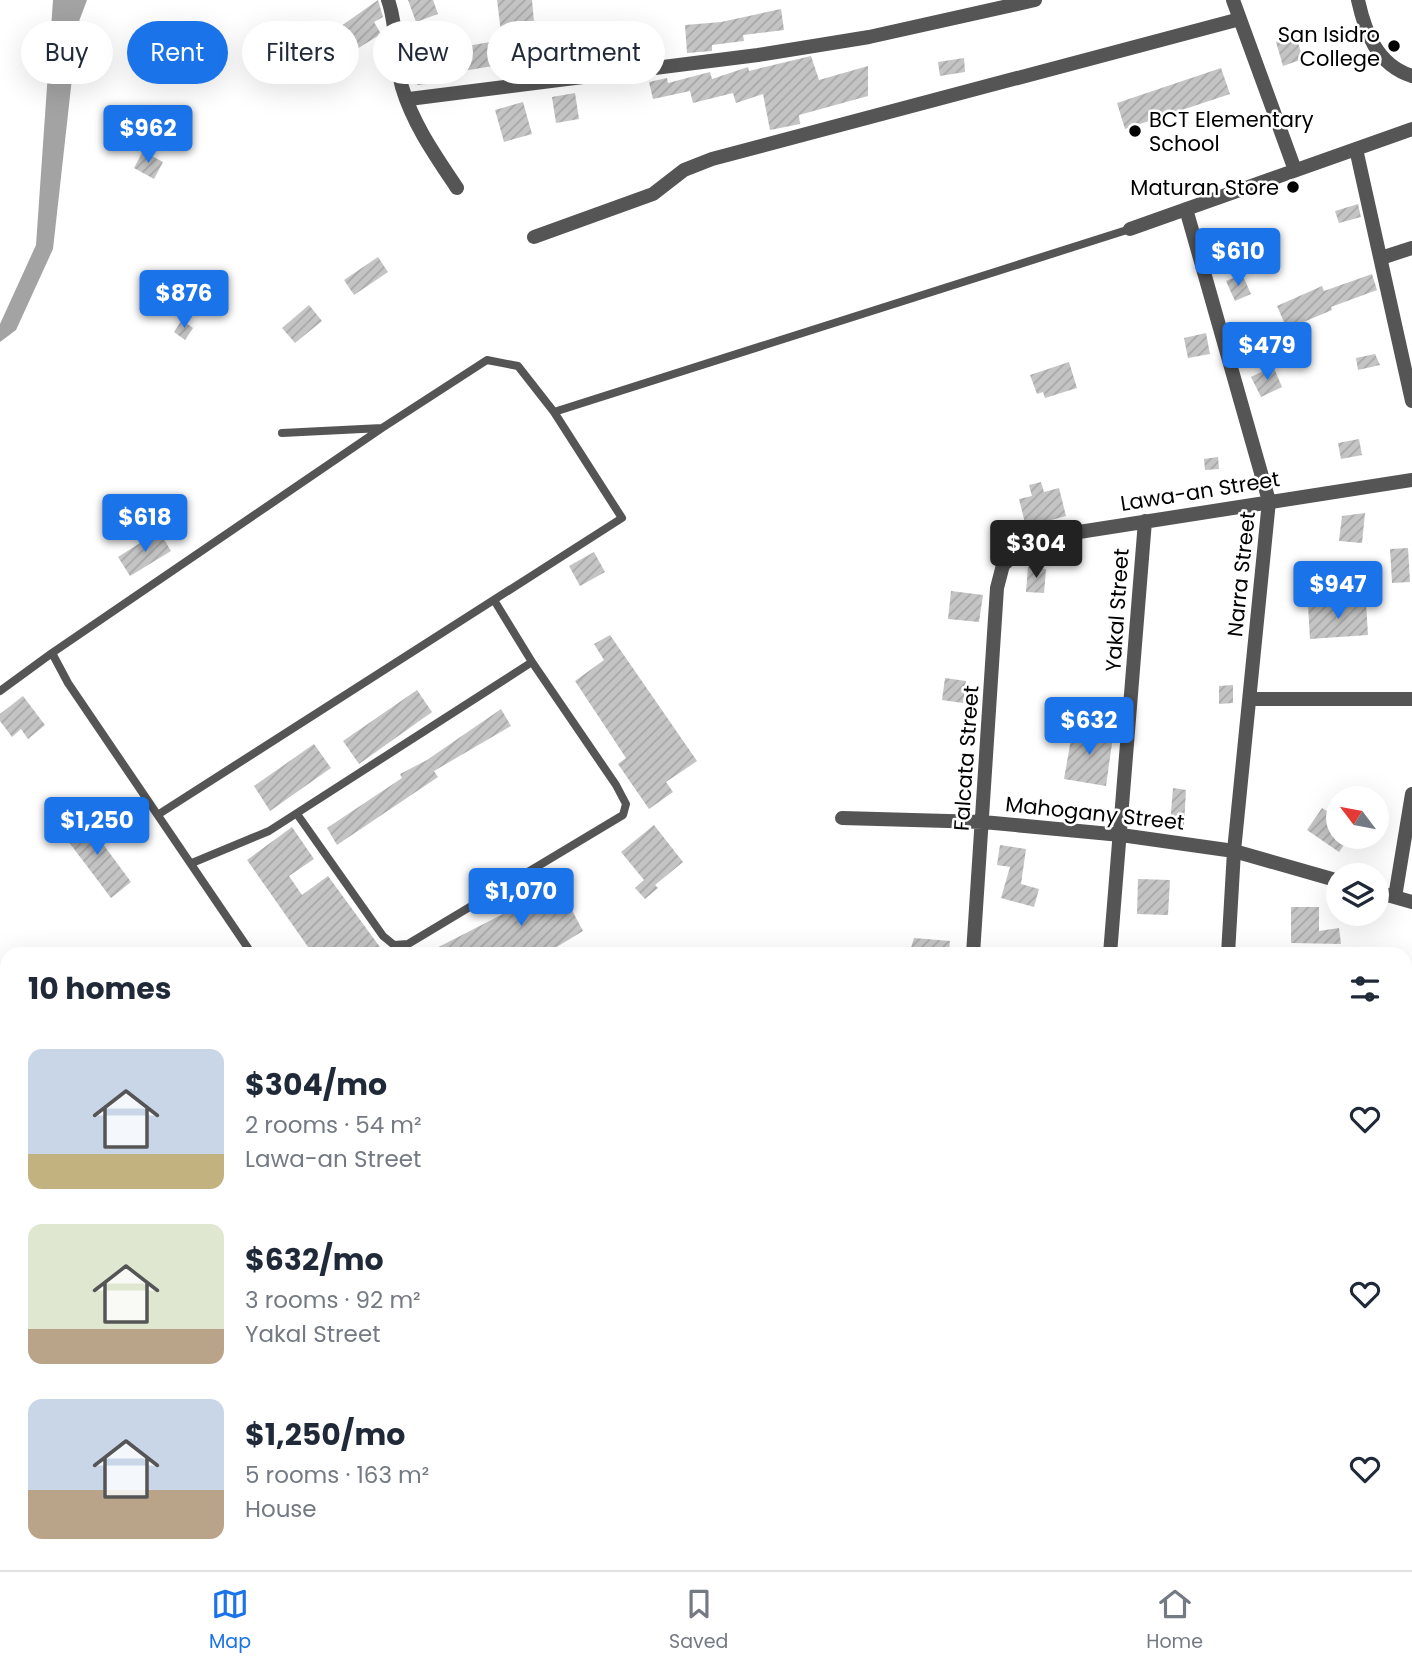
<!DOCTYPE html>
<html lang="en">
<head>
<meta charset="utf-8">
<style>
  body { margin:0; font-family:Poppins,sans-serif; background:#f2f2f3; color:#1f2937; height:100vh; display:flex; flex-direction:column; font-size:26px; white-space:nowrap }
  * { box-sizing:border-box; margin:0 }
  p { font-size:23px; color:#747a83 }
  .icon { flex:none; width:38px; height:38px; fill:none; stroke:currentColor; stroke-width:2; stroke-linecap:round; stroke-linejoin:round }
  .map { position:relative; flex:1; overflow:hidden }
  .drawer { position:absolute; left:0px; top:947px; width:1412px; height:625px; display:flex; flex-direction:column; background:#fff; border-radius:21px 21px 0 0; box-shadow:0 7px 28px #0002 }
  .drawer>* { flex:none }
  .banner { position:absolute; left:21px; top:21px; width:700px; height:63px; display:flex; gap:14px }
  .needle { width:46px; rotate:302deg }
  .fabs { position:absolute; left:1326px; top:786px; display:grid; gap:14px }
  .fabs a { display:grid; place-items:center; width:63px; height:63px; border-radius:50%; background:#fff; box-shadow:0 7px 28px #0002; font-size:35px }
  .price { position:absolute; translate:-50% -60px; padding:0 16px; border-radius:7px; background:#1a73e8; color:#fff; font-size:23px; line-height:46px; filter:drop-shadow(0 2px 4px #0008) }
  .price::after { content:''; position:absolute; left:50%; top:42px; width:21px; height:16px; margin-left:-10px; background:inherit; clip-path:polygon(0 0,100% 0,50% 100%) }
  .price.current { background:#222; color:#fff }
  ul { padding:0; list-style:none }
  li { display:flex; align-items:center; gap:21px; height:175px; padding:0 28px }
  li span { display:grid; place-items:center; flex:none; width:196px; height:140px; border-radius:14px; color:#555 }
  li>.icon { margin-inline-start:auto }
  span .icon { width:84px; height:84px; fill:#fffc; stroke-width:1 }
  li b { font-size:30px }
  h2 { display:flex; justify-content:space-between; align-items:center; height:84px; padding:0 28px; font-size:30px }
  .chip { padding:0 24px; border-radius:32px; background:#fff; box-shadow:0 7px 28px #0002; font-size:24px; line-height:63px }
  .chip.current { background:#1a73e8; color:#fff }
  .menu { display:flex; justify-content:space-around; align-items:center; height:98px; border-top:2px solid #e0e1e3; background:#fff; font-size:19px; color:#747a83 }
  .menu a { display:grid; justify-items:center; gap:4px }
  .menu .current { color:#1a73e8 }
  .map>svg:first-child { display:block }
</style>
</head>
<body>
<div class="map">
<svg width="1412" height="1570" viewBox="0 0 1412 1570">
  <defs>
    <pattern id="building-hatch" width="6" height="6" patternUnits="userSpaceOnUse" patternTransform="scale(1.75)"><rect width="6" height="6" fill="#c4c4c4"/><path d="M-1 1l2-2M0 6l6-6M5 7l2-2" fill="none" stroke="#a7a7a7"/></pattern>
  </defs>
  <rect width="100%" height="100%" fill="#fff"/>
  <path fill="#a3a3a3" d="M53 0H87L78 24 53 249 16 330 0 342V324L36 245Z"/>
  <path fill="url(#building-hatch)" d="M378 0 383 17 374 22 381 34 352 52 337 29Z
    M408 0H433L438 14 416 22Z
    M497 0H532L534 22 518 25 526 71 506 75 504 64 446 74V82L417 85 415 49 443 47 444 50 502 40Z
    M781 9 784 30 743 35 744 41 712 45V51L687 53 685 25 721 22Z
    M645 26 648 54 617 58V63L569 69 566 39 616 35V30Z
    M1296 36 1303 59 1283 66 1276 42Z
    M811 56 819 80 868 66V96L799 115 800 124 770 130 763 94 736 103 733 93 693 103 690 91 653 99 649 82 667 78 668 83 710 72 712 79 748 67 749 71Z
    M964 58 965 72 940 76 938 62Z
    M1221 68 1230 94 1125 129 1117 103Z
    M575 93 579 119 556 123 552 97Z
    M523 102 532 134 504 142 495 110Z
    M143 151 163 162 154 179 134 168Z
    M1358 204 1361 217 1339 223 1335 211Z
    M1231 228 1237 245 1220 252 1214 235Z
    M378 257 388 272 354 295 344 280Z
    M1242 274 1251 294 1235 301 1226 281Z
    M1372 274 1377 290 1331 307 1332 310 1287 329 1277 306 1322 286 1324 291Z
    M309 305 322 321 295 343 282 328Z
    M182 320 193 328 185 340 174 332Z
    M1206 333 1210 354 1188 358 1184 338Z
    M1375 354 1380 365 1358 370 1356 358Z
    M1069 362 1077 388 1045 398 1043 392 1037 394 1030 375Z
    M1273 366 1282 387 1261 397 1251 377Z
    M1359 439 1362 455 1341 459 1338 443Z
    M1218 457 1219 469 1205 470 1204 459Z
    M1041 482 1044 492 1059 488 1066 516 1026 527 1019 499 1032 496 1029 485Z
    M1365 513 1362 543 1339 541 1342 516Z
    M159 531 171 551 130 576 118 557Z
    M1408 548 1410 582 1392 583 1390 549Z
    M594 552 605 572 580 586 569 566Z
    M1028 567 1046 569 1044 593 1026 592Z
    M951 591 983 595 979 622 948 619Z
    M1366 603 1368 635 1310 639 1308 606Z
    M610 635 697 761 666 782 673 792 649 809 618 764 626 758 575 681 604 660 594 644Z
    M945 678 966 681 963 703 942 700Z
    M1233 685V703L1219 704V686Z
    M417 690 432 712 359 764 343 741Z
    M23 696 45 725 28 739 21 729 12 737 0 721V714Z
    M501 709 511 726 434 771 438 777 337 845 327 828 402 778 400 774 427 760Z
    M1073 728 1113 736 1106 786 1064 779Z
    M314 744 331 768 270 811 254 786Z
    M1173 788 1186 790 1184 825 1170 824Z
    M1322 808 1339 819V836H1350L1339 852 1307 830Z
    M83 817 131 882 111 898 62 833Z
    M654 825 683 862 655 885 658 888 645 899 635 888 644 880 621 852Z
    M292 827 314 859 289 876 302 895 328 876 385 954H313L247 860Z
    M1000 845 1026 849 1021 884 1039 889 1034 907 1001 898 1010 867 997 865Z
    M1138 879 1170 880 1168 915 1137 914Z
    M557 882 583 931 545 954H425L503 914 502 912Z
    M1291 907H1319V931L1339 928 1341 944 1291 943Z
    M914 938 950 941 949 954H909Z"/>
  <g fill="none" stroke-linecap="round" stroke-linejoin="round">
    <path stroke="#555" stroke-width="8" d="M554 412 1130 229
      M52 653 382 428
      M0 691 52 653 68 683 252 954
      M159 814 622 518 554 412 518 366 487 360 382 428 282 433
      M297 814 383 936 394 945 408 944 623 815 626 804 616 785 532 662 494 600
      M192 863 269 831 532 662
      M0 1224 7 1221"/>
    <path stroke="#555" stroke-width="14" d="M388 0C398 28 394 59 402 87 413 124 435 155 457 188
      M1233 0 1295 170
      M1358 0C1365 32 1377 65 1412 76
      M409 99 758 55 869 37 1035 0
      M1356 149 1412 401
      M1186 209 1269 501 1234 851 1228 954
      M1130 229 1412 129
      M534 237 653 194 684 170 712 159 1240 19
      M1381 258 1412 248
      M1250 699H1412
      M842 818 983 822 1121 835 1234 851 1339 881
      M1377 892 1412 902
      M1395 897 1412 794
      M973 954 997 588 1003 565 1021 549 1079 532 1412 480
      M1110 954 1145 521
      M1050 1564 1060 1570"/>
  </g>
  <g fill="#000" stroke="#fff" stroke-width="2.5">
    <circle cx="1394" cy="46" r="7"/>
    <circle cx="1135" cy="131" r="7"/>
    <circle cx="1293" cy="187" r="7"/>
  </g>
  <g text-anchor="middle" dominant-baseline="central" stroke-width="5" stroke-linejoin="round" paint-order="stroke">
    <g font-size="21" fill="#000" stroke="#fff" text-anchor="end">
      <text x="1380" y="34">San Isidro<tspan x="1380" dy="24">College</tspan></text>
      <text x="1149" y="119" text-anchor="start">BCT Elementary<tspan x="1149" dy="24">School</tspan></text>
      <text x="1279" y="187">Maturan Store</text>
    </g>
    <g font-size="21" fill="#000" stroke="#fff">
      <text transform="translate(1200 491) rotate(-9)">Lawa-an Street</text>
      <text transform="translate(1241 574) rotate(-84)">Narra Street</text>
      <text transform="translate(1117 610) rotate(-86)">Yakal Street</text>
      <text transform="translate(966 758) rotate(-86)">Falcata Street</text>
      <text transform="translate(1095 813) rotate(6)">Mahogany Street</text>
    </g>
  </g>
</svg>
<div class="fabs">
<a><svg class="needle" viewBox="-14 -14 28 28"><path d="M0-13l5 13h-10z" fill="#e53935"/><path d="M0 13l5-13h-10z" fill="#747a83"/></svg></a>
<a><svg class="icon" aria-label="layers" viewBox="0 0 24 24"><path d="M12 4l9 5-9 5-9-5zM3 14l9 5 9-5"/></svg></a>
</div>
<b class="price" style="left:148px;top:165px">$962</b>
<b class="price" style="left:1238px;top:288px">$610</b>
<b class="price" style="left:184px;top:330px">$876</b>
<b class="price" style="left:1267px;top:382px">$479</b>
<b class="price" style="left:145px;top:554px">$618</b>
<b class="price current" style="left:1036px;top:580px">$304</b>
<b class="price" style="left:1338px;top:621px">$947</b>
<b class="price" style="left:1089px;top:757px">$632</b>
<b class="price" style="left:97px;top:857px">$1,250</b>
<b class="price" style="left:521px;top:928px">$1,070</b>
<div class="banner">
<a class="chip">Buy</a>
<a class="chip current">Rent</a>
<a class="chip">Filters</a>
<a class="chip">New</a>
<a class="chip">Apartment</a>
</div>
<section class="drawer">
<h2>10 homes<svg class="icon" aria-label="filters" viewBox="0 0 24 24"><path d="M4 7h16M4 17h16"/><circle cx="9" cy="7" r="2"/><circle cx="15" cy="17" r="2"/></svg></h2>
<ul>
<li><span style="background:linear-gradient(#c9d6e8 75%,#c2b280 0)"><svg class="icon" aria-label="home" viewBox="0 0 24 24"><path d="M3 11l9-7 9 7M6 9v11h12V9"/></svg></span><div><b>$304/mo</b><p>2 rooms · 54 m²</p><p>Lawa-an Street</p></div><svg class="icon" aria-label="heart" viewBox="0 0 24 24"><path d="M12 20l-8-8c-3-5 5-10 8-4 3-6 11-1 8 4z"/></svg></li>
<li><span style="background:linear-gradient(#dfe7d0 75%,#b9a48a 0)"><svg class="icon" aria-label="home" viewBox="0 0 24 24"><path d="M3 11l9-7 9 7M6 9v11h12V9"/></svg></span><div><b>$632/mo</b><p>3 rooms · 92 m²</p><p>Yakal Street</p></div><svg class="icon" aria-label="heart" viewBox="0 0 24 24"><path d="M12 20l-8-8c-3-5 5-10 8-4 3-6 11-1 8 4z"/></svg></li>
<li><span style="background:linear-gradient(#c9d6e8 65%,#b9a48a 0)"><svg class="icon" aria-label="home" viewBox="0 0 24 24"><path d="M3 11l9-7 9 7M6 9v11h12V9"/></svg></span><div><b>$1,250/mo</b><p>5 rooms · 163 m²</p><p>House</p></div><svg class="icon" aria-label="heart" viewBox="0 0 24 24"><path d="M12 20l-8-8c-3-5 5-10 8-4 3-6 11-1 8 4z"/></svg></li>
</ul>
</section>
</div>
<nav class="menu">
<a class="current"><svg class="icon" aria-label="map" viewBox="0 0 24 24"><path d="M3 6l6-2 6 2 6-2v14l-6 2-6-2-6 2zM9 4v14M15 6v14"/></svg>Map</a>
<a><svg class="icon" aria-label="saved" viewBox="0 0 24 24"><path d="M7 4h10v16l-5-4-5 4z"/></svg>Saved</a>
<a><svg class="icon" aria-label="home" viewBox="0 0 24 24"><path d="M3 11l9-7 9 7M6 9v11h12V9"/></svg>Home</a>
</nav>
</body>
</html>
